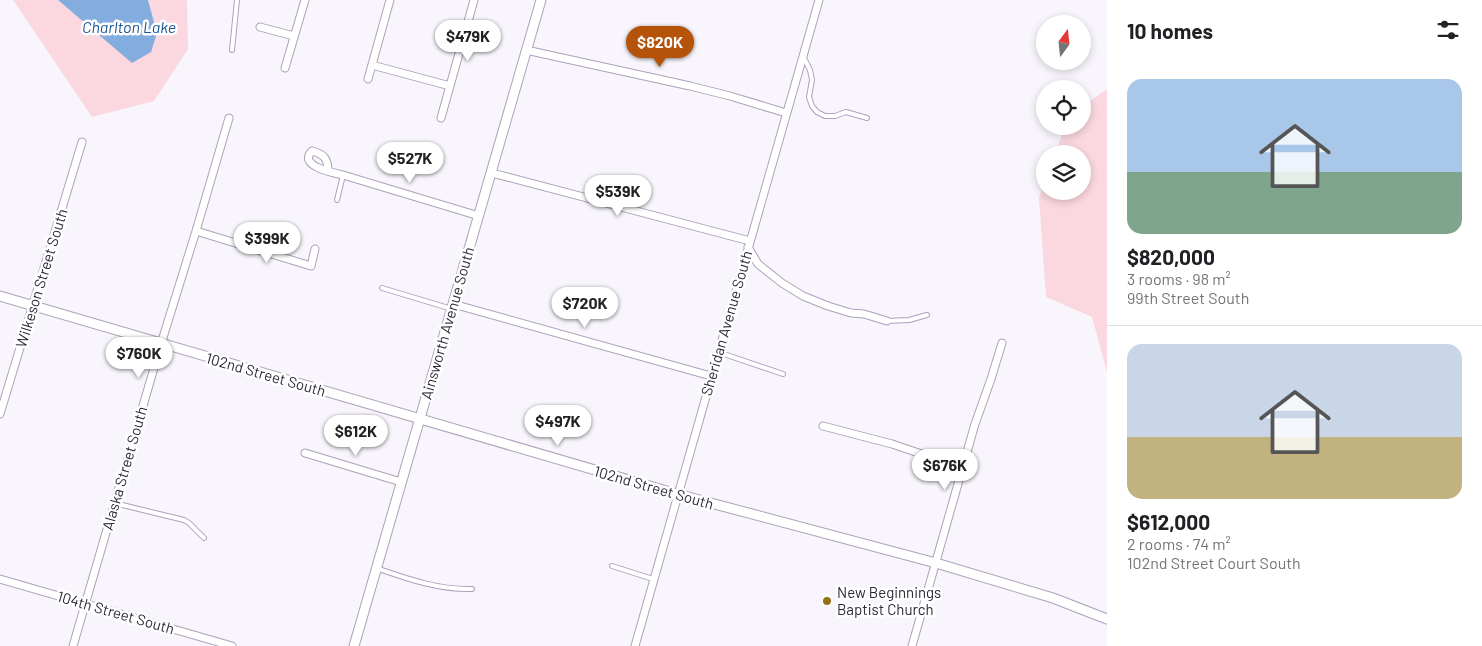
<!DOCTYPE html>
<html lang="en">
<head>
<meta charset="utf-8">
<style>
  body { margin:0; font-family:Barlow,sans-serif; background:#f6f6f6; color:#202124; height:100vh; display:flex; flex-direction:column; font-size:19px; white-space:nowrap }
  * { box-sizing:border-box; margin:0 }
  p { font-size:16px; color:#757577 }
  .icon { flex:none; width:28px; height:28px; fill:none; stroke:currentColor; stroke-width:2; stroke-linecap:round; stroke-linejoin:round }
  .map { position:relative; flex:1; overflow:hidden }
  .drawer { display:flex; flex-direction:column; background:#fff; width:375px }
  .drawer>* { flex:none }
  .needle { width:32px; rotate:15deg }
  .buttons { position:absolute; left:1036px; top:15px; display:grid; gap:10px }
  .buttons a { display:grid; place-items:center; width:55px; height:55px; border-radius:50%; background:#fff; box-shadow:0 2px 8px #0003; font-size:25px }
  .price { position:absolute; translate:-50% -42px; padding:0 11px; border-radius:18px; background:#fff; color:#222; font-size:16px; line-height:32px; filter:drop-shadow(0 1px 2px #0008) }
  .price::after { content:''; position:absolute; left:50%; top:30px; width:15px; height:11px; margin-left:-8px; background:inherit; clip-path:polygon(0 0,100% 0,50% 100%) }
  .price.active { background:#b45309; color:#fff }
  ul { padding:0; list-style:none }
  li { display:grid; align-content:center; gap:10px; height:265px; padding:0 20px }
  li+li { border-top:1px solid #e0e0e0 }
  li span { display:grid; place-items:center; height:155px; border-radius:15px; color:#555 }
  li>.icon { margin-inline-start:auto }
  span .icon { width:90px; height:90px; fill:#fffc; stroke-width:1 }
  li b { font-size:21px }
  h2 { display:flex; justify-content:space-between; align-items:center; height:60px; padding:0 20px; font-size:21px }
  main { display:flex; flex:1; min-height:0 }
  .map>svg:first-child { display:block }
</style>
</head>
<body>
<main>
<div class="map">
<svg width="1107" height="646" viewBox="0 0 1107 646">
  <rect width="100%" height="100%" fill="#f8f6fc"/>
  <path fill="#fbd7df" d="M13 0H58L91 27 157 33 148 0H187L188 49 154 101 92 117Z
    M1107 89V372L1092 317 1046 297 1039 198 1045 181V191H1082V154H1055L1065 126H1082L1083 106Z"/>
  <path fill="#82adde" d="M58 0H148L157 33 151 52 132 63Z"/>
  <g fill="none" stroke-linecap="round" stroke-linejoin="round">
    <g stroke="#aea0bc" stroke-width="6">
      <path id="service" d="M232 50 237 0
        M804 58 810 70 812 80 809 97 812 106 817 112 825 116H835L846 112 867 118
        M337 200 343 175
        M382 288 452 309
        M887 321 909 320 927 315
        M718 352 783 374
        M114 503 184 520 189 523 204 538
        M612 566 653 579
        M376 568C408 579 439 590 472 589"/>
    </g>
    <g stroke="#aea0bc" stroke-width="9">
      <path id="minor" d="M260 27 294 36
        M526 50 690 86 730 96 786 113
        M372 65 450 86
        M285 68 305 0
        M368 79 390 0
        M441 118 474 0
        M328 171C328 159 324 154 312 151 297 166 334 173 343 175L479 216
        M492 173 750 241
        M196 231 311 266 315 249
        M748 247 758 264 782 283 803 296 828 306 851 313 864 314 887 321
        M453 304 711 376
        M0 414 82 142
        M823 426 892 444 963 468
        M305 453 401 482
        M0 579 232 646
        M73 646 161 344 196 231 229 118
        M635 646 819 0
        M912 646 975 424 991 379 1002 343"/>
    </g>
    <g stroke="#aea0bc" stroke-width="11">
      <path id="tertiary" d="M0 296 677 494 936 563 1053 598 1107 619
        M354 646 541 0"/>
    </g>
    <use href="#service" stroke="#fff" stroke-width="4"/>
    <use href="#minor" stroke="#fff" stroke-width="7"/>
    <use href="#tertiary" stroke="#fff" stroke-width="9"/>
  </g>
  <circle fill="#927117" stroke="#fff" stroke-width="2" cx="827" cy="601" r="5"/>
  <g text-anchor="middle" dominant-baseline="central" stroke-width="5" stroke-linejoin="round" paint-order="stroke">
    <g font-size="15" fill="#2e2934" stroke="#fff">
      <text transform="translate(41 278) rotate(-73)">Wilkeson Street South</text>
      <text transform="translate(447 323) rotate(-74)">Ainsworth Avenue South</text>
      <text transform="translate(726 323) rotate(-74)">Sheridan Avenue South</text>
      <text transform="translate(266 374) rotate(16)">102nd Street South</text>
      <text transform="translate(124 468) rotate(-74)">Alaska Street South</text>
      <text transform="translate(654 487) rotate(16)">102nd Street South</text>
      <text transform="translate(116 612) rotate(16)">104th Street South</text>
    </g>
    <g font-size="15" fill="#2e2934" stroke="#fff" text-anchor="start">
      <text x="837" y="592">New Beginnings<tspan x="837" dy="17">Baptist Church</tspan></text>
    </g>
    <g font-size="16" font-style="italic" fill="#1b5894" stroke="#fff">
      <text x="129" y="26">Charlton Lake</text>
    </g>
  </g>
</svg>
<div class="buttons">
<a><svg class="needle" viewBox="-14 -14 28 28"><path d="M0-13l5 13h-10z" fill="#e53935"/><path d="M0 13l5-13h-10z" fill="#757577"/></svg></a>
<a><svg class="icon" aria-label="locate" viewBox="0 0 24 24"><circle cx="12" cy="12" r="6"/><path d="M12 2v4M12 18v4M2 12h4M18 12h4"/></svg></a>
<a><svg class="icon" aria-label="layers" viewBox="0 0 24 24"><path d="M12 4l9 5-9 5-9-5zM3 14l9 5 9-5"/></svg></a>
</div>
<b class="price" style="left:468px;top:62px">$479K</b>
<b class="price active" style="left:660px;top:68px">$820K</b>
<b class="price" style="left:410px;top:184px">$527K</b>
<b class="price" style="left:618px;top:217px">$539K</b>
<b class="price" style="left:267px;top:264px">$399K</b>
<b class="price" style="left:585px;top:329px">$720K</b>
<b class="price" style="left:139px;top:379px">$760K</b>
<b class="price" style="left:558px;top:447px">$497K</b>
<b class="price" style="left:356px;top:457px">$612K</b>
<b class="price" style="left:945px;top:491px">$676K</b>
</div>
<section class="drawer">
<h2>10 homes<svg class="icon" aria-label="filters" viewBox="0 0 24 24"><path d="M4 7h16M4 17h16"/><circle cx="9" cy="7" r="2"/><circle cx="15" cy="17" r="2"/></svg></h2>
<ul>
<li><span style="background:linear-gradient(#a9c7e8 60%,#7fa58c 0)"><svg class="icon" aria-label="home" viewBox="0 0 24 24"><path d="M3 11l9-7 9 7M6 9v11h12V9"/></svg></span><div><b>$820,000</b><p>3 rooms · 98 m²</p><p>99th Street South</p></div></li>
<li><span style="background:linear-gradient(#c9d6e8 60%,#c2b280 0)"><svg class="icon" aria-label="home" viewBox="0 0 24 24"><path d="M3 11l9-7 9 7M6 9v11h12V9"/></svg></span><div><b>$612,000</b><p>2 rooms · 74 m²</p><p>102nd Street Court South</p></div></li>
</ul>
</section>
</main>
</body>
</html>
